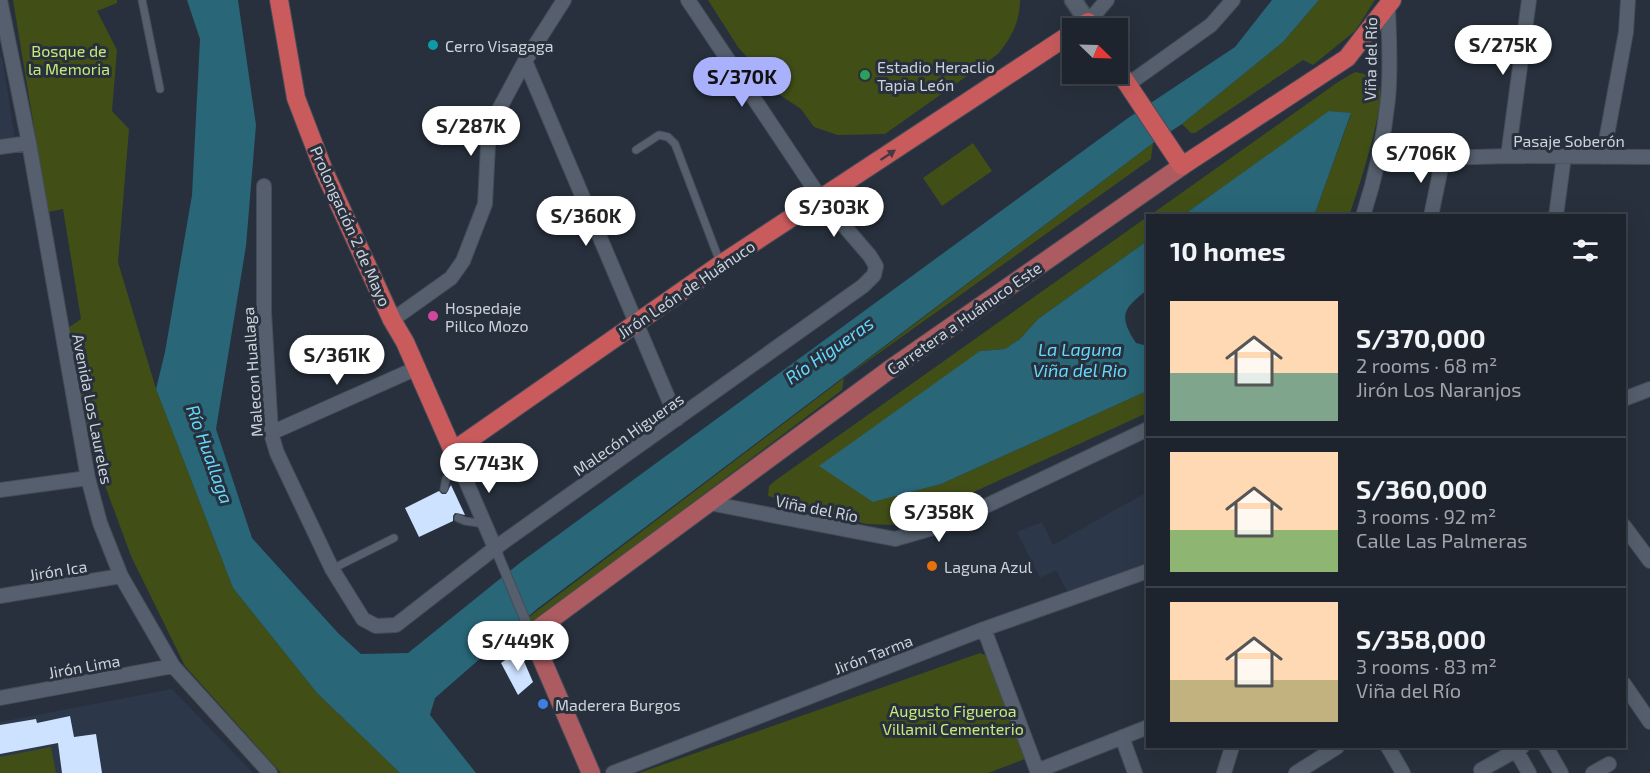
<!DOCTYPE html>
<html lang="en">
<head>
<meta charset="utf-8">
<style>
  body { margin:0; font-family:"Exo 2",sans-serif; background:#2a3039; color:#f1f3f6; height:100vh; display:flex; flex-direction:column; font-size:22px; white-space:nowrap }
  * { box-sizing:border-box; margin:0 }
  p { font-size:20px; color:#a0a4aa }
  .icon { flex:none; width:33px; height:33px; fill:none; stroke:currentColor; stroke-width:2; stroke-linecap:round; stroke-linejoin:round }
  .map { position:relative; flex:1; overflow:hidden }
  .details { position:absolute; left:1146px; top:214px; width:480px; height:534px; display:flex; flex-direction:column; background:#1d242d; border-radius:0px; box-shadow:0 6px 24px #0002,0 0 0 2px #3b4149 }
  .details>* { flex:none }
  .needle { width:39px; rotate:113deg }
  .controls { position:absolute; left:1062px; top:18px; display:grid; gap:12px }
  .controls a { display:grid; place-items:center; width:66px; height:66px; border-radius:0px; background:#1d242d; box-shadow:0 6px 24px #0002,0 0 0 2px #3b4149; font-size:30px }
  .price { position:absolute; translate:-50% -51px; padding:0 14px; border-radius:21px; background:#fff; color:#222; font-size:20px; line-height:39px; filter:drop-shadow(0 2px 3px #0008) }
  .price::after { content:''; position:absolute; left:50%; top:36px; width:18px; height:14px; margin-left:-9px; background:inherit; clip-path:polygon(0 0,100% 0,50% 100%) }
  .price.current { background:#a9b0fc; color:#111 }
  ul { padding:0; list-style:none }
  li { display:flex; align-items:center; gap:18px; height:150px; padding:0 24px }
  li+li { border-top:2px solid #3b4149 }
  li span { display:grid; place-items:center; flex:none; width:168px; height:120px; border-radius:0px; color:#555 }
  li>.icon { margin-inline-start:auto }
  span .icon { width:72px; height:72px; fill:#fffc; stroke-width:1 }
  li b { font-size:26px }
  h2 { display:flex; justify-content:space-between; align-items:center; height:72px; padding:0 24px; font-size:26px }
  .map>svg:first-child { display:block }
</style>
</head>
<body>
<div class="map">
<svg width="1650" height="773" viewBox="0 0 1650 773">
  <rect width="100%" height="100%" fill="#27303c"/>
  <path fill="#2c384a" d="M0 57H2L15 139 0 142Z
    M1147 492V563L1067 591 1056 570 1040 578 1017 532 1042 522 1053 545Z
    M172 689 253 773H0V722Z"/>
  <path fill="#414f17" d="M13 0H117V3L97 11 117 50 112 111 129 129 118 262 156 389 233 588 317 693 400 773H281L185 666 131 556 93 453 68 328 81 319 63 209 48 212Z
    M708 0H1020C1020 22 1011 38 998 54L885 134 838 135 814 127 801 109 780 95 738 47Z
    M1319 0H1375L1355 31 1313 65 1303 60 1195 133H1191L1182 124 1283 42Z
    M1355 72 1370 75C1373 78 1377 83 1379 86 1386 105 1357 194 1349 216H1314L1351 114 1330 111 1182 216H1149L1338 82Z
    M973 143 992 171 942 206 923 178Z
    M1153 143 1151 159 844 378 842 390 533 623 525 620Z
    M1147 217V241L1038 319 1020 339 1005 349 980 351 873 502 941 484 1147 391V413L923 515 893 525 866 524 768 496 769 486 776 480Z
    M980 653 987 656 1025 759 988 773H639Z
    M51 747 56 773H0V757Z"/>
  <path fill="#286678" d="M187 0H238L256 125 246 246 216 429 252 538 338 633 361 654 408 653 521 562 1128 118 1235 47 1272 0H1319L1283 42 1182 124 1153 143 537 609 435 698 430 715 476 773H400L317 693 233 588 156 389 165 352 192 195 200 39Z
    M1329 111 1351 113 1314 216H1182Z
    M1147 241V290C1123 309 1118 315 1136 343L1144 345 1147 343V391L941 484 873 502 819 466 980 351 1005 349 1020 339 1038 319Z"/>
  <path fill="#cde2ff" d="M451 485 465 515 455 513 453 516V521L419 537 405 508 439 491 442 494H446Z
    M519 650 533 682 518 695 501 663Z
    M70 716 74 737 96 734 102 773H62L58 743 0 754V725L36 719 37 723Z"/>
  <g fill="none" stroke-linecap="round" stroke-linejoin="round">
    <g stroke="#454c57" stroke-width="9">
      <path id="service" d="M142 0 160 89
        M636 150 659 135 668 137 675 144 720 262
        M444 489 446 479 459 465
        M458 518 465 521 485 524
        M332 569 394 538"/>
    </g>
    <g stroke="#454c57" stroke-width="11">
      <path id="pedestrian" d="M496 550 531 634"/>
    </g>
    <g stroke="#454c57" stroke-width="16">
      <path id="minor" d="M0 0 29 143 88 478 100 523 121 576 173 666 270 773
        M1088 22 1107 0
        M525 61 677 419
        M1127 85 1211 25 1233 0
        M0 147 29 143
        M1380 150 1443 158 1508 156 1650 157
        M1508 156 1529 0
        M1603 157 1626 32 1628 0
        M264 186V312L271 433 277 453 332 569 363 619 376 626 396 625 495 548 863 286 874 275 876 266 870 256 821 199 688 0
        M1363 216C1375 179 1384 138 1388 99 1391 69 1389 38 1388 7
        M1431 216 1443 158
        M1556 216 1564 156
        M392 320 451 278 463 261 485 204 488 145 496 115 525 61 564 0
        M1624 399 1650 389
        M271 433 417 368
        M453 451 496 550
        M0 490 88 478
        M709 503 895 539 950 523 1148 429
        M1624 526 1650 561
        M0 596 121 576
        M984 629 1038 773
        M1624 684 1650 722
        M0 698 173 666
        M1122 737 1135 773
        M1388 747 1403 773
        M1546 747 1561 773
        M1516 750 1529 773
        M1481 770 1522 747
        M1037 771 1148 727
        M613 773 984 629 1148 571
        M1224 773 1232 747
        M1296 773 1337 747
        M1593 773 1609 764"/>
    </g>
    <g stroke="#454c57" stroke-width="19">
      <path id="tertiary" d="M1073 0 1088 22"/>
    </g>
    <g stroke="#454c57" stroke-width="20">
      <path id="primary" d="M591 773 531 634 889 370 1182 166"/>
    </g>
    <g stroke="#454c57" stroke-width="20">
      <path id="trunk" d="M279 0 296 98 324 171 392 320 405 342 453 451 721 264 1072 33
        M1079 28 1088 22 1092 28
        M1118 70 1182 166 1347 58 1392 0"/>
    </g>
    <use href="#service" stroke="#555f6d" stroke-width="7"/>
    <use href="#pedestrian" stroke="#555f6d" stroke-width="9"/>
    <use href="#minor" stroke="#555f6d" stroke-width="14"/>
    <use href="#tertiary" stroke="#555f6d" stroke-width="16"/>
    <use href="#primary" stroke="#ac5c61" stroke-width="18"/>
    <use href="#trunk" stroke="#c95b5d" stroke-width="18"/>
  </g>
  <defs><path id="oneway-solid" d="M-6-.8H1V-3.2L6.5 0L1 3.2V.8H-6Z" transform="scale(1.5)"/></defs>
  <use fill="#473943" href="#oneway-solid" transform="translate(888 155) rotate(-34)"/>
  <circle fill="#0f9aa8" stroke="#27303c" stroke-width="2" cx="433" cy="45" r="6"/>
  <circle fill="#2e9e5b" stroke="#27303c" stroke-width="2" cx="865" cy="75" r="6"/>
  <circle fill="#d1479c" stroke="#27303c" stroke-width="2" cx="433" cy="316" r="6"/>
  <circle fill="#e8710a" stroke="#27303c" stroke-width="2" cx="932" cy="566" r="6"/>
  <circle fill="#3f7fe0" stroke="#27303c" stroke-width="2" cx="543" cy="704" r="6"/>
  <g text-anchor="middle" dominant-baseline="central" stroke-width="6" stroke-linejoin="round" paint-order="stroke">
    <g font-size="16" fill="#cdd3db" stroke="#27303c" text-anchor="start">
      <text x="445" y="45">Cerro Visagaga</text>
      <text x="877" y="66">Estadio Heraclio<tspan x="877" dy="18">Tapia León</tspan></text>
      <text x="445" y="307">Hospedaje<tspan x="445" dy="18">Pillco Mozo</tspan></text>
      <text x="944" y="566">Laguna Azul</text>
      <text x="555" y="704">Maderera Burgos</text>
    </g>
    <g font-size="16" fill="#c9ea79" stroke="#27303c">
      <text x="69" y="50">Bosque de<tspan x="69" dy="18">la Memoria</tspan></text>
      <text x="953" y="710">Augusto Figueroa<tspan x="953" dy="18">Villamil Cementerio</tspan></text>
    </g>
    <g font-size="16" fill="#cdd3db" stroke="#27303c">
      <text transform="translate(1370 59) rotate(-89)">Viña del Río</text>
      <text x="1569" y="140">Pasaje Soberón</text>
      <text transform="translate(351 226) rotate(66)">Prolongación 2 de Mayo</text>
      <text transform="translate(686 289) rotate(-34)">Jirón León de Huánuco</text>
      <text transform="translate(964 318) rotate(-35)">Carretera a Huánuco Este</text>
      <text transform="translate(252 372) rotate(-94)">Malecon Huallaga</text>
      <text transform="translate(93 409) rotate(79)">Avenida Los Laureles</text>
      <text transform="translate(628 434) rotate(-35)">Malecón Higueras</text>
      <text transform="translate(817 508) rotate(11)">Viña del Río</text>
      <text transform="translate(58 570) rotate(-9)">Jirón Ica</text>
      <text transform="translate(873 654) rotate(-21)">Jirón Tarma</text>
      <text transform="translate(84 666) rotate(-10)">Jirón Lima</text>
    </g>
    <g font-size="18" font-style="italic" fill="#64d9fc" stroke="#27303c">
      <text x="1080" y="349">La Laguna<tspan x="1080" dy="21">Viña del Rio</tspan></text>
      <text transform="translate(829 350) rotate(-35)">Río Higueras</text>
      <text transform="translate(210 454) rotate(70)">Río Huallaga</text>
    </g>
  </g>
</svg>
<div class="controls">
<a><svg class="needle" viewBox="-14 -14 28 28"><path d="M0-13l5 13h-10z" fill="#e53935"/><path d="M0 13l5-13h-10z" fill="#a0a4aa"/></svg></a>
</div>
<b class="price" style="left:1503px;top:76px">S/275K</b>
<b class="price current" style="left:742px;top:108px">S/370K</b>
<b class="price" style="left:471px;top:157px">S/287K</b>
<b class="price" style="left:1421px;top:184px">S/706K</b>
<b class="price" style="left:834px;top:238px">S/303K</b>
<b class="price" style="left:586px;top:247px">S/360K</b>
<b class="price" style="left:337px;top:386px">S/361K</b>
<b class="price" style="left:489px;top:494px">S/743K</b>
<b class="price" style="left:939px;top:543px">S/358K</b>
<b class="price" style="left:518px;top:672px">S/449K</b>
<section class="details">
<h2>10 homes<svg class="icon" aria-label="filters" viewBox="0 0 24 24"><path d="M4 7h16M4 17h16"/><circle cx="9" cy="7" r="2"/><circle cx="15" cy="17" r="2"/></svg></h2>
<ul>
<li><span style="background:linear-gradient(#ffd9b3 60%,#7fa58c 0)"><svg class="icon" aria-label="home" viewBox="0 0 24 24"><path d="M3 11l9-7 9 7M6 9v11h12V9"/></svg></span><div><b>S/370,000</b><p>2 rooms · 68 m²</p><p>Jirón Los Naranjos</p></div></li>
<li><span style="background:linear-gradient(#ffd9b3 65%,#8fb573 0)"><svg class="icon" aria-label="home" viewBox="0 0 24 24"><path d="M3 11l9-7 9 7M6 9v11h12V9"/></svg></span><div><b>S/360,000</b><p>3 rooms · 92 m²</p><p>Calle Las Palmeras</p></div></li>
<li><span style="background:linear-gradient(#ffd9b3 65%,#c2b280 0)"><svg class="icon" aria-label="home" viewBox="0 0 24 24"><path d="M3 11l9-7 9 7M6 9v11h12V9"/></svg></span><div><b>S/358,000</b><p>3 rooms · 83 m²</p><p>Viña del Río</p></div></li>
</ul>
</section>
</div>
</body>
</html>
